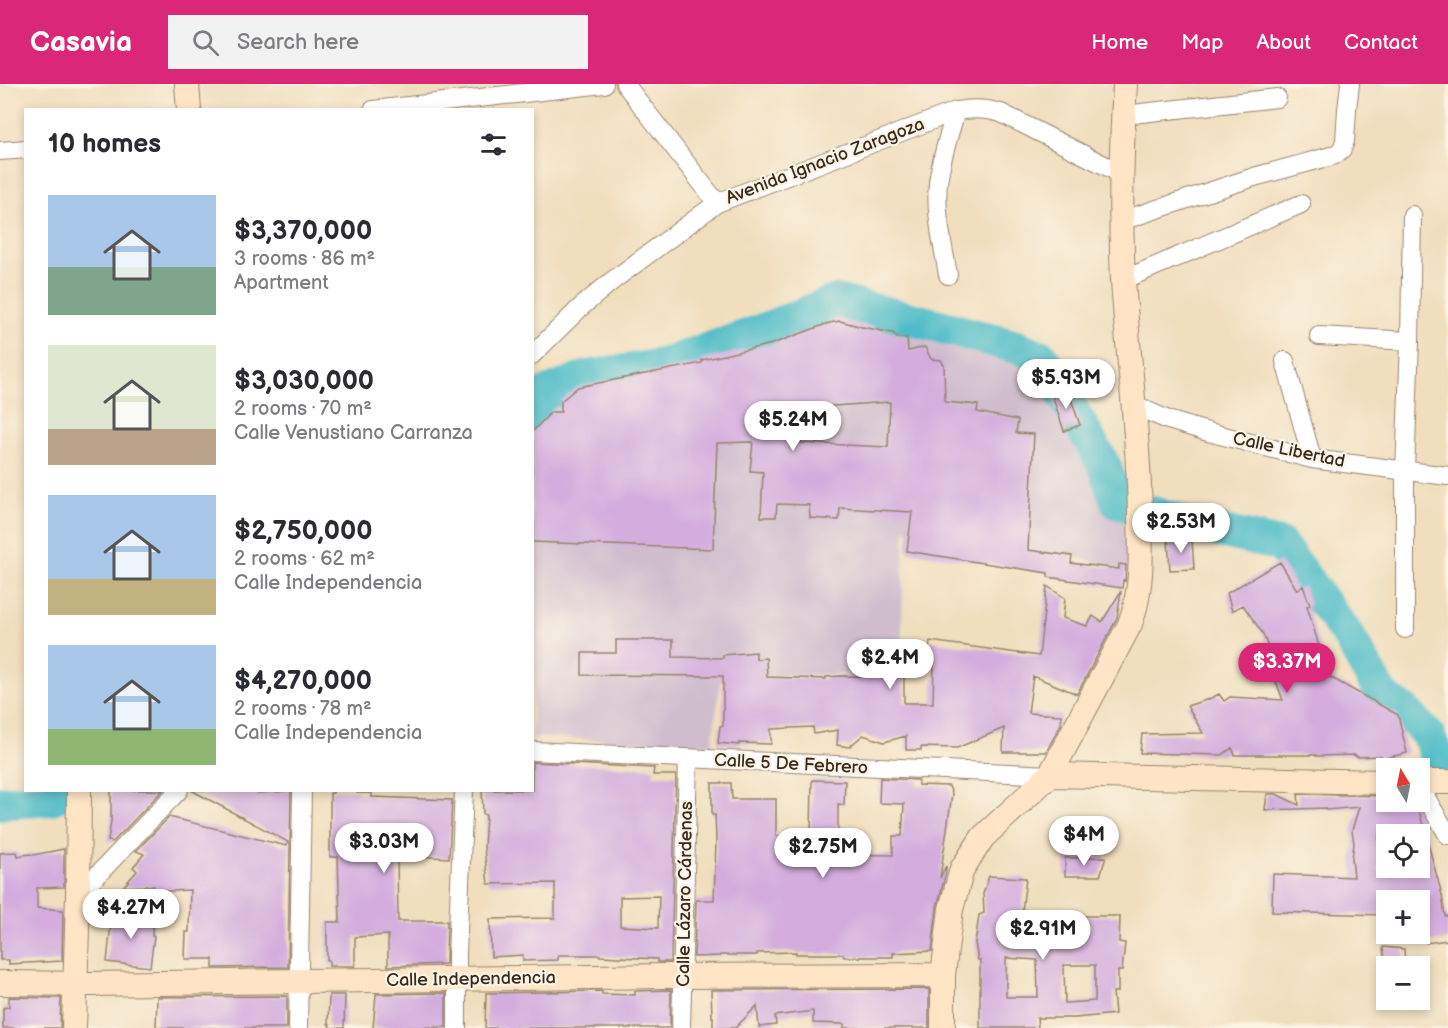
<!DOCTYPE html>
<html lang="en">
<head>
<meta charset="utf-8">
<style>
  body { margin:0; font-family:"Balsamiq Sans",sans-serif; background:#f2f2f3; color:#2b2b33; height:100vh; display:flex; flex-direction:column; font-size:22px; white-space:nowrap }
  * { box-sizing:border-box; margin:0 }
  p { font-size:20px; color:#7c7c81 }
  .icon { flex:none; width:33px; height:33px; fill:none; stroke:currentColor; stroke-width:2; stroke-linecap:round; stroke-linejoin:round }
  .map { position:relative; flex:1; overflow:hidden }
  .side { position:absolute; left:24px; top:24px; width:510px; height:684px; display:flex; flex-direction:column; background:#fff; border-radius:0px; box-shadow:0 3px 9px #0003 }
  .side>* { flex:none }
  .needle { width:39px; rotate:350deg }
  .fabs { position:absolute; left:1376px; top:674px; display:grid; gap:12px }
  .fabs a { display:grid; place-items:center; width:54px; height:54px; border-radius:0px; background:#fff; box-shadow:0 3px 9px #0003; font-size:30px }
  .price { position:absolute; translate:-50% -51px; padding:0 14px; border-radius:21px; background:#fff; color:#222; font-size:20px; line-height:39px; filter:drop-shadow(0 2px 3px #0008) }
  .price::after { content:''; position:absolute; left:50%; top:36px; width:18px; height:14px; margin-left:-9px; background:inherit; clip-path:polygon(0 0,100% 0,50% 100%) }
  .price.selected { background:#db2777; color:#fff }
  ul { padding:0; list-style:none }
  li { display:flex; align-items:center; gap:18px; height:150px; padding:0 24px }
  li span { display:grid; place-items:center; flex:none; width:168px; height:120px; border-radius:0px; color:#555 }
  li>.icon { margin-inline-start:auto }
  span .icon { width:72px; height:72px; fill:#fffc; stroke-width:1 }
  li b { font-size:26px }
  h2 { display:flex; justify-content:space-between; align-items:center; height:72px; padding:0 24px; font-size:26px }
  header { display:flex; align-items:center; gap:36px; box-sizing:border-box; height:84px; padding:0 30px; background:#db2777; color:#fff }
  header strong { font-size:28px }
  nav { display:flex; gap:33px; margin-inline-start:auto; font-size:21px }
  .search { width:420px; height:54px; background:#f2f2f3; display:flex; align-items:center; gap:15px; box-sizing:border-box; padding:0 21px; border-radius:0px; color:#7c7c81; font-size:22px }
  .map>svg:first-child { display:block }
</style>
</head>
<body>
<header>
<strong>Casavia</strong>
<div class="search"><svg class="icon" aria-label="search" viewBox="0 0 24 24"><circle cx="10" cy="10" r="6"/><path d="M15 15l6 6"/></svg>Search here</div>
<nav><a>Home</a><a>Map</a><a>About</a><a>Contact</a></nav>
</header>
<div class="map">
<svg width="1448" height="944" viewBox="0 0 1448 944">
  <rect width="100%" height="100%" fill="#fcf5e5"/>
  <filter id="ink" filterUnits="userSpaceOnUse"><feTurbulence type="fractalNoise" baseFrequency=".0167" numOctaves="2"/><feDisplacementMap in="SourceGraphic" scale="12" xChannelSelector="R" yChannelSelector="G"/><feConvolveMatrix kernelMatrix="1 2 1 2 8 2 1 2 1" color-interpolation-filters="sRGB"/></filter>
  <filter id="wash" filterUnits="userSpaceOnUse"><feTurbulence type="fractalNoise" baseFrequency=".008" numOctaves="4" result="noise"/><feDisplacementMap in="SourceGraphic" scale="24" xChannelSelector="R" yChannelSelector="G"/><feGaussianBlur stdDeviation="1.35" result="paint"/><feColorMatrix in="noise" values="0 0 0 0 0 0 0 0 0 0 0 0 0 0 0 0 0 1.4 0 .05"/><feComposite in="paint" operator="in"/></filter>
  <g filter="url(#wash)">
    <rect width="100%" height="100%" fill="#f0debd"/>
    <path fill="#cfbdce" d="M833 228 928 246 1041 277 1068 306 1108 431 1127 427 1131 482 1119 480V485L1072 472 904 446 901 590 767 591 725 595 721 594 712 661 533 653V346L561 317 575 305 689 281 799 239Z"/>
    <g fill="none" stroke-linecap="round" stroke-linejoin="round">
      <path stroke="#4ebcc8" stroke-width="34" d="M532 330 539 312 587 293 662 281 752 250 836 217 932 240 1017 263 1042 273 1105 383 1117 418 1188 440 1281 461 1349 553 1383 613 1405 627 1428 651 1438 676
        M0 719 49 715 71 706"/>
    </g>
    <g id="blocks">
      <path fill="#d4adde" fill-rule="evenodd" d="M840 237 862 243 893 249 897 254H907L908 267 925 263 931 275 941 276 944 281 945 318 978 321 977 328 1018 336 1016 349 1034 350 1028 466 1072 472 1071 479 1119 485V480L1126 481 1125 497 1123 496 1122 504 1048 493V489L907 467 912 428 840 424 839 436 810 434 809 421 777 420 776 433H761L763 388 750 387 753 358 717 359 713 465 532 458V348L551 328H561V317L578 303 702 279V276L772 260 829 239ZM890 318 888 363 801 359 805 324Z
        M1068 306 1080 341 1064 347 1052 311Z
        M1192 455 1194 485 1170 486 1168 456Z
        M1280 478 1297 506 1303 502 1310 521 1307 522 1328 592 1398 631 1407 669 1382 675 1381 672 1356 673V671L1316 672V671H1235L1232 664 1222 671 1140 669 1142 650 1203 649 1187 622 1209 615 1219 610 1224 617 1230 613 1283 616 1272 587 1276 584 1263 550 1243 521 1232 527 1227 509Z
        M1047 502 1065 514 1063 534 1087 542 1093 532 1102 538 1121 507 1117 534 1077 610 1033 592 1028 629 1061 631V640L1046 668H1003L1004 644 957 664 921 663V666H906V652L884 658 863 651 849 663 837 661 838 646 814 650 813 643 771 645V660L739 659V661L718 659 720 642H723V592L582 591V569H616V556H673V573L723 574V571L756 568V575L766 574 767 593 826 595V593L841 592 904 593V619H933L934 579H927L930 557 1039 572Z
        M532 678 654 684 653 691H676L671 878H657V875L600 872V871H558V876L523 877V871L491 873 490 835 555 834V799L488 800 484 764 486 731 483 730 482 706H532ZM659 812 658 844 620 842V813Z
        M880 694 918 696V701L949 702 952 710 940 794 946 782V788L937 823 932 867 893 869V873H844L843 870H796V868L757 869V871H720V872L694 873 696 816H714L716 755 715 731H712V699H731L732 715H776V752H811L812 696 845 697 844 721 838 720V770L893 771V752H902L904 720 879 719Z
        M111 706H163L113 758 108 757 111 737Z
        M191 706H258V709L291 707 288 883 213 884V875H185L186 848H189L190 806 154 808V802L123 803 137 787 133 783 144 770 136 767 169 733 286 762 288 758Z
        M333 706H357V709H372V713L452 716 449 774 397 771 398 837H447L446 880 388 882V851L355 853V882H329V876H327V838H340L338 773H330V709H333Z
        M1267 710H1276L1299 721 1298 710 1386 712V717H1415L1418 723 1442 811 1445 832H1448V856L1426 859 1422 832H1419V816H1386V831L1272 828 1273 790 1354 793 1352 774 1354 760 1352 746 1359 723 1326 726V724L1265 726ZM1379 750H1419V788L1378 787Z
        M64 765V803L37 804V824L63 826 62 877 9 880V876H0V769L17 768 18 772 30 770 33 771Z
        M1106 773 1100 792H1065V774Z
        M989 792 1026 794 1022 828H1027V830H1083V832H1120L1119 858 1125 859 1122 887H1118V908H1113L1115 930 1075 934H1037L1038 944H980V876H978L975 859 979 831 984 829 983 810ZM1006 874 1037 876 1038 913H1006ZM1064 881H1095V917L1065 919Z
        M112 830 153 833 152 852H154L150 883 107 878Z
        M1383 863 1404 865 1405 882H1385Z
        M929 905V944H844V940L813 939V927L775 932 776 941 759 943 757 922 735 944H713V933H712L711 906Z
        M671 906 670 944H485L486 909 602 907V910L635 911V907Z
        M446 909V943L373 944 376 910Z
        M329 911H345L344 944H329L330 940H328Z
        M287 912V944H156L157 913Z
        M9 913 61 914 60 944H3V924L9 923Z"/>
    </g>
  </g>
  <g filter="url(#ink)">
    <use href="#blocks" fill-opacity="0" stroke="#96846e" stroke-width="1.5"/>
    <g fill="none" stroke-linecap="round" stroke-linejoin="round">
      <g stroke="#96846e" stroke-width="20">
        <path id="street" d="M625 0 717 119
          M373 26 604 0
          M1123 31 1277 14
          M0 67 26 65
          M1121 137 1254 93 1335 71 1342 65 1345 57 1347 25 1350 0
          M948 191C943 161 935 129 938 99 941 74 949 51 956 27
          M1123 196 1301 120
          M1319 252 1410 257
          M532 271 581 223 612 197 717 119 956 27C972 24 985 24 1001 29L1120 89
          M1285 277 1312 375
          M1134 321 1168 336 1201 346 1312 375 1448 392
          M1405 545V387L1410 257 1412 131
          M532 667 1050 691
          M1419 702 1448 751
          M78 811 179 706
          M298 944 302 706
          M457 944V870L464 706
          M681 944 688 675"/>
      </g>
      <g stroke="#96846e" stroke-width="26">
        <path id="secondary" d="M187 0 189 26
          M1050 691 1386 698
          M1419 698H1448
          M0 899 90 900 666 892 943 891
          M74 944 78 811 79 706
          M943 944V891L951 825 962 785 983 753 1050 691 1130 540C1143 505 1141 468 1140 432 1139 353 1128 274 1123 196 1120 130 1121 65 1125 0"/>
      </g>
      <use href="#street" stroke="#fff" stroke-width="18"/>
      <use href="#secondary" stroke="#ffe4c6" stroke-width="24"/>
    </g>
  </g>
  <g text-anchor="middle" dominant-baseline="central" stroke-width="4.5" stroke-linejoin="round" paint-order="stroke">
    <g font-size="18" fill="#3b2a1e" stroke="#fcf5e5">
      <text transform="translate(825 77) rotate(-21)">Avenida Ignacio Zaragoza</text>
      <text transform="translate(1289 366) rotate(12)">Calle Libertad</text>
      <text transform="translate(791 680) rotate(3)">Calle 5 De Febrero</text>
      <text transform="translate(685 810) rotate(-89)">Calle Lázaro Cárdenas</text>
      <text transform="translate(471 895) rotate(-1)">Calle Independencia</text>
    </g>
  </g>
</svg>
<div class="fabs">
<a><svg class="needle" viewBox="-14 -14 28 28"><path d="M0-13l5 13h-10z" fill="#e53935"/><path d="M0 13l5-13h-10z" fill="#7c7c81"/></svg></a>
<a><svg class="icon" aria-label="locate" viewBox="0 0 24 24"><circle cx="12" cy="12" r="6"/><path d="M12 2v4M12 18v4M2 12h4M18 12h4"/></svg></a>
<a>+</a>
<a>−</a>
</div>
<b class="price" style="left:1066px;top:326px">$5.93M</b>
<b class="price" style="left:793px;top:368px">$5.24M</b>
<b class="price" style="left:1181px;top:470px">$2.53M</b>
<b class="price" style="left:890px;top:606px">$2.4M</b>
<b class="price selected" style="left:1287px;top:610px">$3.37M</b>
<b class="price" style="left:1084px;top:783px">$4M</b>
<b class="price" style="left:384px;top:790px">$3.03M</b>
<b class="price" style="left:823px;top:795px">$2.75M</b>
<b class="price" style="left:131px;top:856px">$4.27M</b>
<b class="price" style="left:1043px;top:877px">$2.91M</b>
<section class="side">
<h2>10 homes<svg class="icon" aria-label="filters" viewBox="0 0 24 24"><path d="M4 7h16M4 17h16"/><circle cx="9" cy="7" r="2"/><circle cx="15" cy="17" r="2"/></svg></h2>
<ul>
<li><span style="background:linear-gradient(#a9c7e8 60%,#7fa58c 0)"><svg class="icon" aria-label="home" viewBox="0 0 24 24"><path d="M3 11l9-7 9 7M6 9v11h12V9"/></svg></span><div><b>$3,370,000</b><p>3 rooms · 86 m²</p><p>Apartment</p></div></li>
<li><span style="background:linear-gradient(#dfe7d0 70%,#b9a48a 0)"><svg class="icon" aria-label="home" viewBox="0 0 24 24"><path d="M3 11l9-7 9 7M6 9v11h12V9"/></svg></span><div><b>$3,030,000</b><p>2 rooms · 70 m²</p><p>Calle Venustiano Carranza</p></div></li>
<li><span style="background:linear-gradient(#a9c7e8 70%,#c2b280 0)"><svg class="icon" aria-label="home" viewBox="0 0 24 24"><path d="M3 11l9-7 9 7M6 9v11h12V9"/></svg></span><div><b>$2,750,000</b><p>2 rooms · 62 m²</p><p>Calle Independencia</p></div></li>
<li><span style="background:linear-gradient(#a9c7e8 70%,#8fb573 0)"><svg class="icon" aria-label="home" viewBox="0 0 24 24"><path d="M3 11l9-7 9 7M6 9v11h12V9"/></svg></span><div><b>$4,270,000</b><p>2 rooms · 78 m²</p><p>Calle Independencia</p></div></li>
</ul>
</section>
</div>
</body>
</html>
